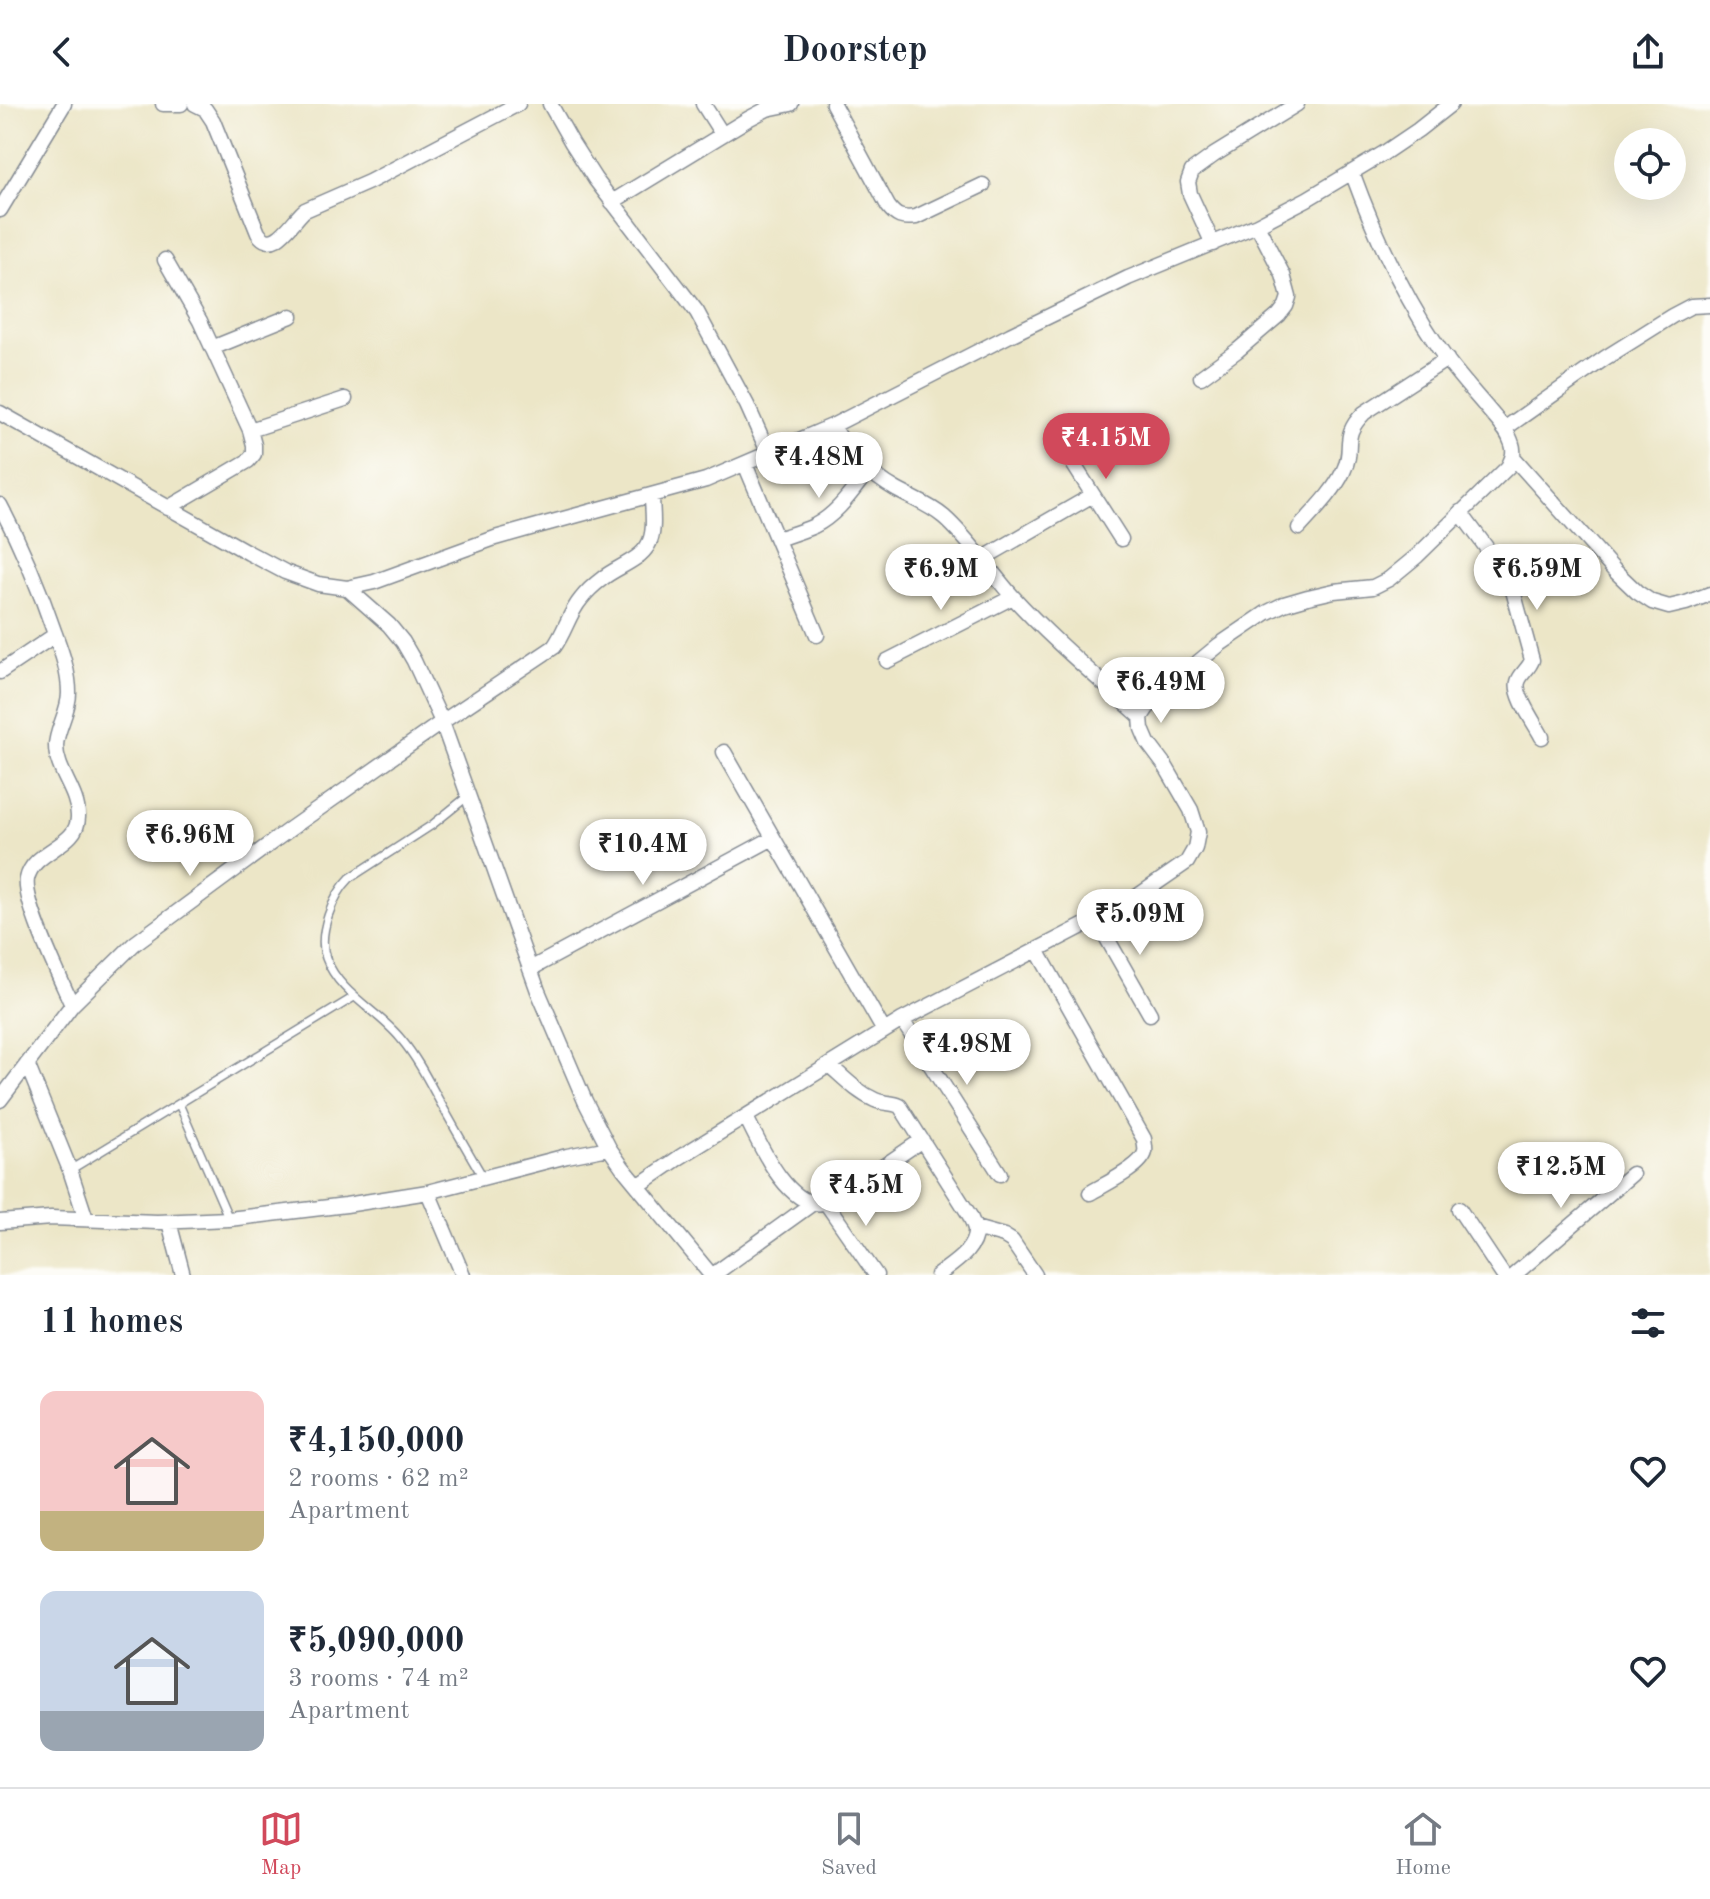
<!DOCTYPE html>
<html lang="en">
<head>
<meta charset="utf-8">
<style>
  body { margin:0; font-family:"Old Standard TT",serif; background:#f2f2f3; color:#1f2937; height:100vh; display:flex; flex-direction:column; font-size:30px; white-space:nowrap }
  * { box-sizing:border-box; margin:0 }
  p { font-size:26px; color:#747a83 }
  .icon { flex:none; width:44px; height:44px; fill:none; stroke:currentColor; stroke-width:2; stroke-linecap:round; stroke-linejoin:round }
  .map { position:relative; height:1171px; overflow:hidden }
  .sheet { display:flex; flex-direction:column; background:#fff; flex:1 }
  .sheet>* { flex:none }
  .fabs { position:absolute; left:1614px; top:24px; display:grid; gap:16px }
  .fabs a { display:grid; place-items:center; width:72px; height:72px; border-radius:50%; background:#fff; box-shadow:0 8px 32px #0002; font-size:40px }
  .price { position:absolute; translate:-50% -68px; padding:0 18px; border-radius:28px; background:#fff; color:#222; font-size:26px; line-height:52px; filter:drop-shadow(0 2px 4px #0008) }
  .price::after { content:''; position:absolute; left:50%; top:48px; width:24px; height:18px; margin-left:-12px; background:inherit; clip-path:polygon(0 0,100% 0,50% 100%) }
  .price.on { background:#d1495b; color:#fff }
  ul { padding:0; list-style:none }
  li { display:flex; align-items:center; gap:24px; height:200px; padding:0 40px }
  li span { display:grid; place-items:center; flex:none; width:224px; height:160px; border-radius:16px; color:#555 }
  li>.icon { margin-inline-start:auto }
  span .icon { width:96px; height:96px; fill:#fffc; stroke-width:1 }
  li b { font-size:34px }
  h2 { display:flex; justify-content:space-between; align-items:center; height:96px; padding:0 40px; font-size:34px }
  header { display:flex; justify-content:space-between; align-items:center; height:104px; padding:0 40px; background:#fff; font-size:36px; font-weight:700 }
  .tabs { display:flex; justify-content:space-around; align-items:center; height:112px; border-top:2px solid #e0e1e3; background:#fff; font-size:22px; color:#747a83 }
  .tabs a { display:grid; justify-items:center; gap:4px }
  .tabs .on { color:#d1495b }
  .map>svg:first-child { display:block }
</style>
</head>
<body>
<header><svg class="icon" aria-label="back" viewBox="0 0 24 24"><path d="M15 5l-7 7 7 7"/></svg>Doorstep<svg class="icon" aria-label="share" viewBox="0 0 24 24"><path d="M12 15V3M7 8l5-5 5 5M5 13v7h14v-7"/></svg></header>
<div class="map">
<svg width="1710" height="1171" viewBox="0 0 1710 1171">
  <rect width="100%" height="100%" fill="#fdfcf7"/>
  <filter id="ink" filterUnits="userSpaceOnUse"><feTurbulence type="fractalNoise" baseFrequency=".0125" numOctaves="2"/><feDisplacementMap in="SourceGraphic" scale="16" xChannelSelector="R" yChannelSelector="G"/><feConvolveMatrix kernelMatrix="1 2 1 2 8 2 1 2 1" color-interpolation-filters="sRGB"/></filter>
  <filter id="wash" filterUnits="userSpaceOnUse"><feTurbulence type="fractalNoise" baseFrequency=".006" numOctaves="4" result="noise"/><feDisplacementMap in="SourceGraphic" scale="32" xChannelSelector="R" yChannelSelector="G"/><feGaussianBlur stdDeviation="1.8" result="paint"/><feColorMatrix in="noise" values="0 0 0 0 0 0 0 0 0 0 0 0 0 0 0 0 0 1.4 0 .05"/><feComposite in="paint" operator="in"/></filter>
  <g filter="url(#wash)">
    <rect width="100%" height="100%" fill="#ece6c7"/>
  </g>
  <g filter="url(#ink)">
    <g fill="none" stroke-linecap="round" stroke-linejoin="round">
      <g stroke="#848a92" stroke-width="10">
        <path id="lane" d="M468 692 432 721 350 774C333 791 317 830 326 854 339 890 379 907 401 935 417 954 428 976 440 998 454 1023 468 1048 483 1073
          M179 1000 229 1115
          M70 1066 354 893"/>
      </g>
      <g stroke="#848a92" stroke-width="17">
        <path id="street" d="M163 0H181
          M195 0 205 5 213 17 258 129C274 153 293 115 305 106L369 78 518 0
          M550 0 572 39 595 75 697 208 747 301 769 350
          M703 0 722 30
          M833 0 888 102C896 113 902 115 916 113L983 81
          M612 98 748 15 767 5 791 0
          M0 106 64 0
          M1213 140 1190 90 1188 78 1192 67 1214 51 1297 0
          M165 156 200 217 250 326 254 341V350L248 357 168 404
          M212 244 291 212
          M1201 273 1238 246 1279 211 1286 202 1289 193 1283 171 1257 121
          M0 309 249 449 285 468 318 480 347 484 374 478 495 434 534 423 706 376 832 322 1010 231 1128 174 1257 121 1307 95 1384 49 1418 26 1451 0
          M832 322C851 350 867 369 897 386 913 395 930 401 944 413 970 436 989 466 1012 492 1052 536 1098 574 1141 613
          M1504 325 1605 254 1672 212 1691 202 1710 201
          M250 326 345 295
          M1060 339 1121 435
          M1513 353 1614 466 1637 488 1652 498 1669 503 1686 499 1710 490
          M745 360 817 531
          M0 401C22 443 40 486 55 530 62 549 69 569 69 589 69 608 56 626 56 642 56 667 78 687 78 712 79 743 33 745 27 775 23 798 61 876 72 901
          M1460 408 1506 470 1512 483 1532 556C1529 565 1520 570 1518 578 1514 591 1536 621 1542 633
          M1299 424C1314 407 1333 389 1343 368 1356 342 1339 334 1364 309L1447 255
          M777 435C789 431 803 427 814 422 838 410 852 387 868 367
          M982 455 1093 391
          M347 484 389 521 403 538 414 557 442 618 538 887 585 997 609 1044 623 1064 711 1171
          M887 557 1013 493
          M0 568 55 531
          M724 648 884 927
          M1096 815 1150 910
          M1037 846 1144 1035C1144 1038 1146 1045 1145 1048 1142 1063 1103 1081 1090 1089
          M530 865 773 734
          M902 916 1000 1070
          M27 960 70 1066 86 1115
          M829 961C844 974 857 988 875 996 884 1000 892 998 900 1002L970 1112C971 1116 974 1120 975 1125 977 1146 952 1160 938 1171
          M0 996 72 901 134 840 290 725 442 618 554 543C565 528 569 509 581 495 587 487 595 480 603 474 617 463 640 456 648 441 656 428 652 406 652 392
          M746 1013C759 1039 788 1106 824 1099 835 1097 847 1087 856 1081 878 1066 900 1051 922 1036
          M638 1082 680 1053 902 916 1129 798 1187 758 1195 744 1198 728 1191 706 1166 663 1148 639 1142 625 1141 613 1147 604 1191 564 1219 541 1266 509 1284 500 1308 493 1334 487 1373 483 1389 475 1417 452 1508 363C1512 355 1515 349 1512 340 1508 326 1496 315 1487 304 1471 285 1454 267 1440 246 1403 191 1375 131 1352 68
          M428 1088 463 1171
          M826 1099 876 1171
          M1459 1105 1503 1171
          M0 1118 51 1114 157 1118 229 1115 346 1101 428 1088 567 1052 609 1044
          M169 1118 183 1171
          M975 1124 1004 1132 1012 1137 1035 1171
          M713 1171 813 1099
          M1514 1171 1632 1070"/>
      </g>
      <use href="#lane" stroke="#fff" stroke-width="7"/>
      <use href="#street" stroke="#fff" stroke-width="14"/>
    </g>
  </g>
</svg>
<div class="fabs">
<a><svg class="icon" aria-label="locate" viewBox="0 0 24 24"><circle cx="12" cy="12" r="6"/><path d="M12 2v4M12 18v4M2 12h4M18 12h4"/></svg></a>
</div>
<b class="price on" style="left:1106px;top:377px">₹4.15M</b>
<b class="price" style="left:819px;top:396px">₹4.48M</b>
<b class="price" style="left:941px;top:508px">₹6.9M</b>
<b class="price" style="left:1537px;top:508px">₹6.59M</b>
<b class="price" style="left:1161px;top:621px">₹6.49M</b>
<b class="price" style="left:190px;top:774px">₹6.96M</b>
<b class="price" style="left:643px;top:783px">₹10.4M</b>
<b class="price" style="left:1140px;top:853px">₹5.09M</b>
<b class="price" style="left:967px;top:983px">₹4.98M</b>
<b class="price" style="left:1561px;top:1106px">₹12.5M</b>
<b class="price" style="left:866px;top:1124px">₹4.5M</b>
</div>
<section class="sheet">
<h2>11 homes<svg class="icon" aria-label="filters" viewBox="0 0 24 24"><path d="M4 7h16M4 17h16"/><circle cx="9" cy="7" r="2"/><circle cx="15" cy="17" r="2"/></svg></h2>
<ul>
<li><span style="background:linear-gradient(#f6c9c9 75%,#c2b280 0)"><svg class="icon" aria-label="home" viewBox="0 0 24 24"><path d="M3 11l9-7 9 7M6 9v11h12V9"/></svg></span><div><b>₹4,150,000</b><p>2 rooms · 62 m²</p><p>Apartment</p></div><svg class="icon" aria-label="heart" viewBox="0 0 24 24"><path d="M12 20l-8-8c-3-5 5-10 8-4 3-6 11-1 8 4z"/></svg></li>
<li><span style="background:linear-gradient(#c9d6e8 75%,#9aa5b1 0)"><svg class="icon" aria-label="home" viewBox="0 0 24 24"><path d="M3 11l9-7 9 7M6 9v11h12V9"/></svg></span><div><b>₹5,090,000</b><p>3 rooms · 74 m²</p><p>Apartment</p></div><svg class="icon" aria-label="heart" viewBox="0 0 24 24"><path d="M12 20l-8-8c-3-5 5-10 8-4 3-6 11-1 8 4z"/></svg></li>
</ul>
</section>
<nav class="tabs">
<a class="on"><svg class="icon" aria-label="map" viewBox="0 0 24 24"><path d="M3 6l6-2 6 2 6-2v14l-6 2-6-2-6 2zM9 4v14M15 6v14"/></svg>Map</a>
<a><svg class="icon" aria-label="saved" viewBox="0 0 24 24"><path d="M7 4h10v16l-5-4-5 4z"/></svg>Saved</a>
<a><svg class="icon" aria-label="home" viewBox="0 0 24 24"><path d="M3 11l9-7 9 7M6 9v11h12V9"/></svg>Home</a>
</nav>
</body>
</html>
